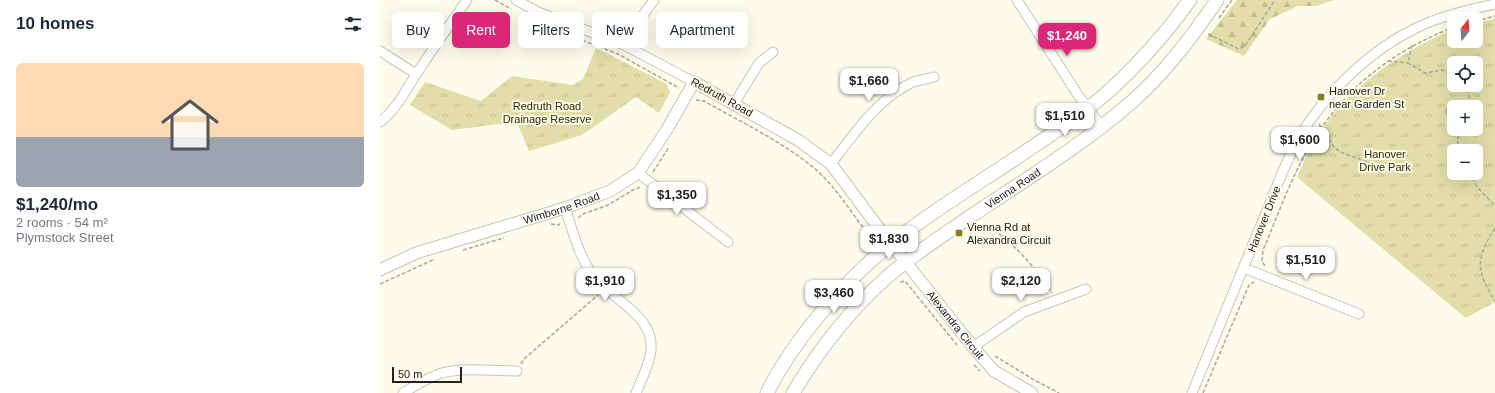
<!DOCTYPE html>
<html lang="en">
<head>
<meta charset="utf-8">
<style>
  body { margin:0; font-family:Helvetica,sans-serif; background:#f2f2f3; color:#1f2937; height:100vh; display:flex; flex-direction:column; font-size:15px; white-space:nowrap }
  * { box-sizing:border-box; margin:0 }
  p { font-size:13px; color:#747a83 }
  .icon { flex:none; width:22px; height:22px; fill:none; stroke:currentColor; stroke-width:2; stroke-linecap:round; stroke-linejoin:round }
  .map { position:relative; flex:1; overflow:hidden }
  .sheet { display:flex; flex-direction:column; background:#fff; width:380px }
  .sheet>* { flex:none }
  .top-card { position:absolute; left:12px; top:12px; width:380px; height:36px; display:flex; gap:8px }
  .needle { width:26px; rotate:17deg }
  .buttons { position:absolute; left:1067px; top:12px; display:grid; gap:8px }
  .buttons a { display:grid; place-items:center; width:36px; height:36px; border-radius:6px; background:#fff; box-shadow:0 4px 16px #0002; font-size:20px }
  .scale { position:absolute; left:12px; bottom:10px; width:70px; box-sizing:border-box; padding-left:4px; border:2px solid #22211b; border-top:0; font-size:11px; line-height:14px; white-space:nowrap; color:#22211b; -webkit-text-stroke:3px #fdfbe9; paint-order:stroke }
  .price { position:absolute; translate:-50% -34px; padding:0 9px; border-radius:8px; background:#fff; color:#222; font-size:13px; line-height:26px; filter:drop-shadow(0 1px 2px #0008) }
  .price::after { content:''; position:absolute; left:50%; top:24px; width:12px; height:9px; margin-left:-6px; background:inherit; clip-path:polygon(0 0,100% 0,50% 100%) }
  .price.on { background:#db2777; color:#fff }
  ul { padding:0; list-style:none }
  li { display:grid; align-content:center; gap:8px; height:212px; padding:0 16px }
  li span { display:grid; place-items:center; height:124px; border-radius:6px; color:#555 }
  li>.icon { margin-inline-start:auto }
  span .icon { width:72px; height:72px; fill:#fffc; stroke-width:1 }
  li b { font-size:17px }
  h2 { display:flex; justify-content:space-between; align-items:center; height:48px; padding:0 16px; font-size:17px }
  .pill { padding:0 14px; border-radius:6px; background:#fff; box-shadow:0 4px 16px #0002; font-size:14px; line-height:36px }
  .pill.on { background:#db2777; color:#fff }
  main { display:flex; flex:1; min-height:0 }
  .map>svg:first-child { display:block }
</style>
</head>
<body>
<main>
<section class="sheet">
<h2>10 homes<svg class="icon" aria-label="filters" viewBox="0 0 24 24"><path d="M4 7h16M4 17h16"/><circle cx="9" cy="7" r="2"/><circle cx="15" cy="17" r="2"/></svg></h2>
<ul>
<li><span style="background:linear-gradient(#ffd9b3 60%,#9aa5b1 0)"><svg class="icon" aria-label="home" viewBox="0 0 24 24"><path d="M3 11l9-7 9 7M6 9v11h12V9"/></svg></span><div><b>$1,240/mo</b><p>2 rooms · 54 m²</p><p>Plymstock Street</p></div></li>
</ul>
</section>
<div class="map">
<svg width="1115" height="393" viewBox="0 0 1115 393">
  <defs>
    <pattern id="grass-tufts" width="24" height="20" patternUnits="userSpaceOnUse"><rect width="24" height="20" fill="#e3dda9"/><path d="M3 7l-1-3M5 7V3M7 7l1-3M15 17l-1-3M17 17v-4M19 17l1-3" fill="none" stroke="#c2bd91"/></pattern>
    <pattern id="forest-firs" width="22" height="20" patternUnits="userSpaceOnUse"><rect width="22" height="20" fill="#e3dda9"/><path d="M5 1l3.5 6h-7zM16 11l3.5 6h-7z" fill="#c2bd91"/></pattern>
    <pattern id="building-hatch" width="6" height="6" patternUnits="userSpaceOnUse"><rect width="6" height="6" fill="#c6c4b3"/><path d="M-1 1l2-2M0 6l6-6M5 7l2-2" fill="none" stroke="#aaa899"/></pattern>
  </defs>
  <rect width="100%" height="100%" fill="#fdfbe9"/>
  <path fill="url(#grass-tufts)" fill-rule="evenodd" d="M1115 19V302L1086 318 917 177C922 166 927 155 933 144 965 89 1014 56 1071 30L1074 29V41H1096V23ZM1074 63H1096V85H1074ZM1074 107H1096V129H1074ZM1074 151H1096V173H1074Z
    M216 48 287 84 290 92 279 113 256 97 202 135 149 151 137 122 72 130 30 105 45 82 101 101 132 76 193 85 203 79Z"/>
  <path fill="url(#forest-firs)" d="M857 0H954L936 6H918L890 19 864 56 826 39Z"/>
  <path fill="#e3dda9" d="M1105 131 1115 143 1103 152 1094 140Z"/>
  <path fill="url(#building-hatch)" stroke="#afae9d" d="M1074 104V115H1067L1065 111 1067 107Z"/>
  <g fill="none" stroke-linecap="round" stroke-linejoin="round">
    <g stroke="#c8c6b5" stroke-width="11">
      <path id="minor" d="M136 0 158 12 242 44 314 82
        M637 0 698 95 721 126
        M242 44 274 0
        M0 51 36 74
        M354 104 379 63 393 52
        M0 122C17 109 25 91 37 73 53 49 70 24 87 0
        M451 164C474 134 498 98 533 82 539 80 547 79 554 77
        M258 173 348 242
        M185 208C193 231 199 258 215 278 235 302 279 318 270 356 267 369 261 381 256 393
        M864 268 979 314
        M593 347 644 312 706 289
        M23 393C35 386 48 377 62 373 86 367 112 371 137 371
        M812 393 903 171C908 160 913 148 919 138 945 93 989 51 1036 28 1061 16 1088 10 1115 4"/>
    </g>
    <g stroke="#c8c6b5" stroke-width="13">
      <g id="tertiary">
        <path id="s1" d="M0 270 36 253 185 208 230 191 258 173 286 131 314 82 418 140 451 164 501 231 593 347 614 371 652 393"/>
      </g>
    </g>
    <g stroke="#c8c6b5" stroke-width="15">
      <g id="secondary">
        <path d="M387 393C414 339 463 283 509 245 550 212 596 185 639 156 670 135 702 115 730 90 760 63 786 33 810 0"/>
        <path id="s2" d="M413 393C438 351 469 311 506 278 533 254 564 235 594 214 648 178 705 143 754 100 786 71 813 36 837 0"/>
      </g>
    </g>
    <path stroke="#aaa89b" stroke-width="1.5" stroke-dasharray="4 2" stroke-linecap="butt" d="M115 0 131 9
      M839 18 852 0
      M1096 21 1115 16
      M163 25 238 54 299 88
      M828 34 859 49 865 46 895 0
      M1032 45 1028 63 1045 73 1062 70 1074 76
      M1008 61 1028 63
      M1082 85 1087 90 1090 100 1085 107
      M316 100 324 101C361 122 401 141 434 168 458 188 473 217 494 241L492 245
      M939 124 954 147 960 152 998 166
      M1077 151 1079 129
      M273 172 289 147
      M1089 173 1098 188 1115 206
      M198 218 203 214 228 205 253 190 259 188V186
      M171 224 179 225 180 223
      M597 225C602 228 609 228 614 231 630 239 664 277 672 293
      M1115 228C1096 258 1095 270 1115 301
      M83 250 124 238
      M885 266 882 261 883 250C897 218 908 185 925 155 959 92 1008 53 1074 27
      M520 282 525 281 577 345
      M0 284 55 259
      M615 356 656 381 679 393
      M141 364 144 359 218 295
      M594 365 600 371
      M823 393 869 285 874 282"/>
    <use href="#minor" stroke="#fff" stroke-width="9"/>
    <use href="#tertiary" stroke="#fff" stroke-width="11"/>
    <use href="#secondary" stroke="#fff" stroke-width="13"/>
  </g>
  <g fill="#867c22" stroke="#fdfbe9" stroke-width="1.5">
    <rect x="937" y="93" width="8" height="8" rx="2"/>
    <rect x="575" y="229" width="8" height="8" rx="2"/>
  </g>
  <g text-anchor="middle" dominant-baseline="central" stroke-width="4" stroke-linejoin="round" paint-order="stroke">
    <g font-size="11" fill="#22211b" stroke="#fdfbe9" text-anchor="start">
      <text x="949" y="91">Hanover Dr<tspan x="949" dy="13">near Garden St</tspan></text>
      <text x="587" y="227">Vienna Rd at<tspan x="587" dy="13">Alexandra Circuit</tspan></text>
    </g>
    <g font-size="11" fill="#22211b" stroke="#fdfbe9">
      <text transform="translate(342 97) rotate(29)">Redruth Road</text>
      <text stroke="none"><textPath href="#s2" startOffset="304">Vienna Road</textPath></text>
      <text stroke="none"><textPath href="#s1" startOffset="192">Wimborne Road</textPath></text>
      <text transform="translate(884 219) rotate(-68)">Hanover Drive</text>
      <text stroke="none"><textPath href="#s1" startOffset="747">Alexandra Circuit</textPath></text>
    </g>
    <g font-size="11" fill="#2f2b03" stroke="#fdfbe9">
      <text x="167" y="106">Redruth Road<tspan x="167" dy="13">Drainage Reserve</tspan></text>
      <text x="1005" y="154">Hanover<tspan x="1005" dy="13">Drive Park</tspan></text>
    </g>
  </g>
</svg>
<div class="buttons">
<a><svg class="needle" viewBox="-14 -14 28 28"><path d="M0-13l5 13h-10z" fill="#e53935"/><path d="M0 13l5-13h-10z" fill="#747a83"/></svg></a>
<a><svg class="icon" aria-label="locate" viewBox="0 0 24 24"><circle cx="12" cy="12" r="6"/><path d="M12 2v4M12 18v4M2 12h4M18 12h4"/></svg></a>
<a>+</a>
<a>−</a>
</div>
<div class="scale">50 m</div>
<b class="price on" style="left:687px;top:57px">$1,240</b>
<b class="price" style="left:489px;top:102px">$1,660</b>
<b class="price" style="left:685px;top:137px">$1,510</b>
<b class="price" style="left:920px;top:161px">$1,600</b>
<b class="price" style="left:297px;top:216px">$1,350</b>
<b class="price" style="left:509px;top:260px">$1,830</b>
<b class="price" style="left:926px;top:281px">$1,510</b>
<b class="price" style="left:225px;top:302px">$1,910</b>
<b class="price" style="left:641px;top:302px">$2,120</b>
<b class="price" style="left:454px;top:314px">$3,460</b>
<div class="top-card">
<a class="pill">Buy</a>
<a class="pill on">Rent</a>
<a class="pill">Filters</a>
<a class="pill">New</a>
<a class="pill">Apartment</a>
</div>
</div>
</main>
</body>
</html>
